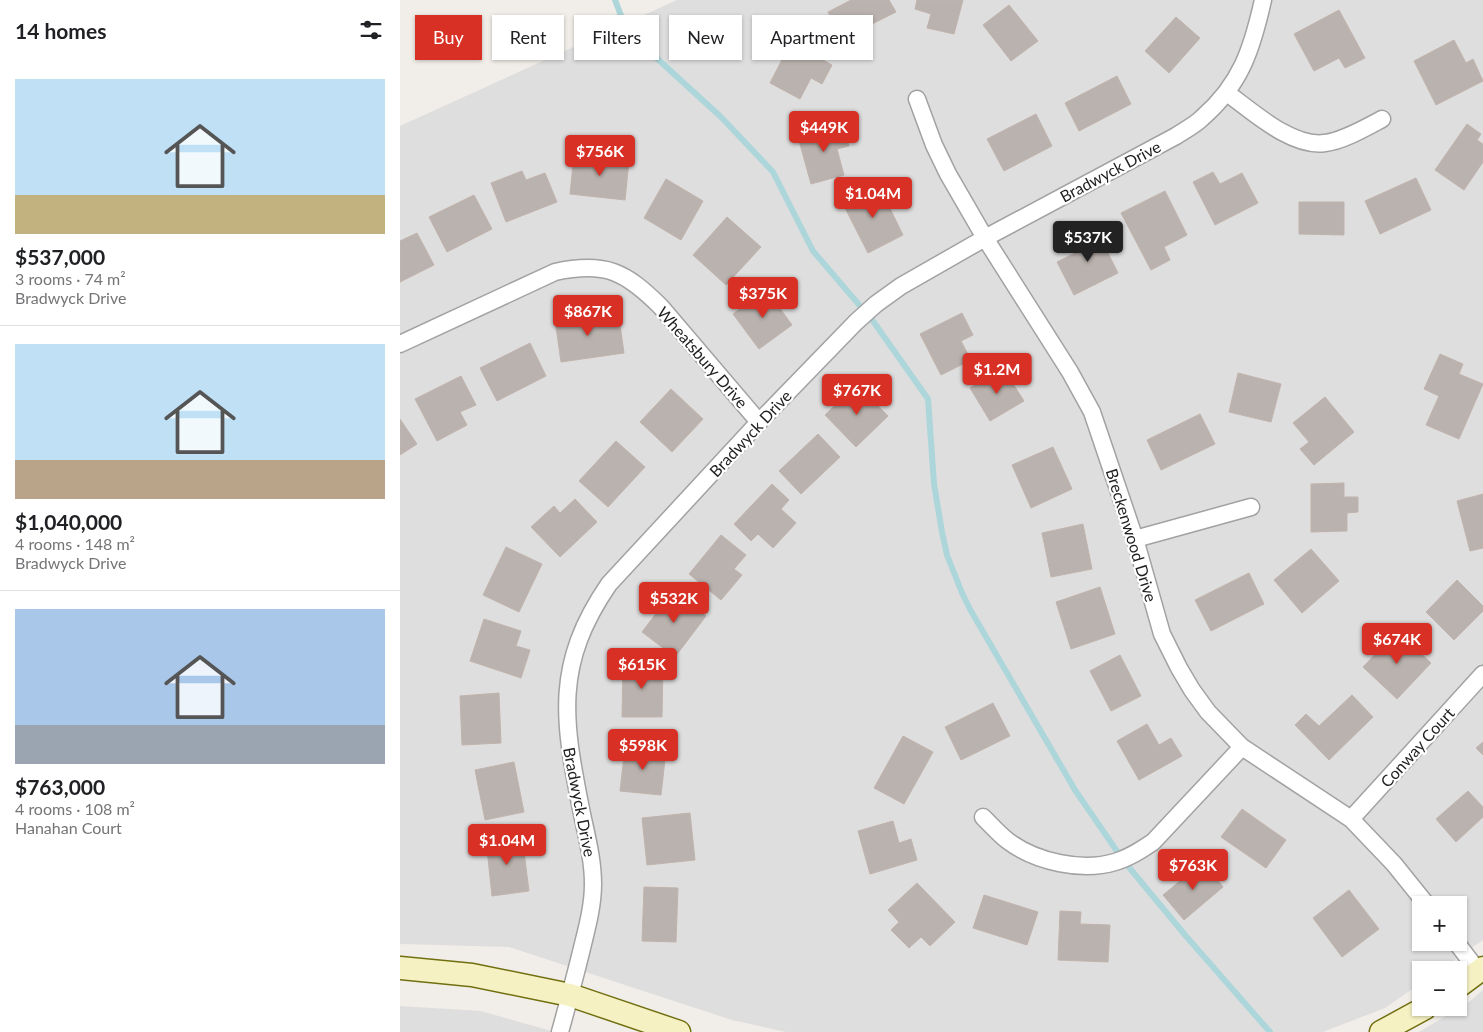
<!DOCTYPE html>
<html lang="en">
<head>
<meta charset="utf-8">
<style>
  body { margin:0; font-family:Lato,sans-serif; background:#f6f6f6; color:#202124; height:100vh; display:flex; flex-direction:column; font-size:19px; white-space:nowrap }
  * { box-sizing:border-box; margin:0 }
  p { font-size:16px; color:#757577 }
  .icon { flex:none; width:28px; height:28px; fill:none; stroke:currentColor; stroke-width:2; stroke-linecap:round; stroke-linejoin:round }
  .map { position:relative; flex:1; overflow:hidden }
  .sheet { display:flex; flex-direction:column; background:#fff; width:400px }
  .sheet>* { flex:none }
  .guide { position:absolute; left:15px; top:15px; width:475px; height:45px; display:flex; gap:10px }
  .controls { position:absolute; left:1012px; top:896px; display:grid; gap:10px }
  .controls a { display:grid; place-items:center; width:55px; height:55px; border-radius:0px; background:#fff; box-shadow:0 1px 4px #0004; font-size:25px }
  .price { position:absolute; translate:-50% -42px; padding:0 11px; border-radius:5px; background:#d93025; color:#fff; font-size:16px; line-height:32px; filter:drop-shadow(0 1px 2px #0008) }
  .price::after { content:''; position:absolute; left:50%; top:30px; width:15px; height:11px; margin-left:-8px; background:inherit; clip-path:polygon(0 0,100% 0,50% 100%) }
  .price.on { background:#222; color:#fff }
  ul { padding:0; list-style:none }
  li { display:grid; align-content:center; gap:10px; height:265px; padding:0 15px }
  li+li { border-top:1px solid #e0e0e0 }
  li span { display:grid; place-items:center; height:155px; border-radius:0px; color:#555 }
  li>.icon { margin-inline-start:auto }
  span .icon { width:90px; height:90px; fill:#fffc; stroke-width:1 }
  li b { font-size:21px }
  h2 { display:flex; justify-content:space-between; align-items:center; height:60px; padding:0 15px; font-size:21px }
  .tag { padding:0 18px; border-radius:0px; background:#fff; box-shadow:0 1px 4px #0004; font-size:18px; line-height:45px }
  .tag.on { background:#d93025; color:#fff }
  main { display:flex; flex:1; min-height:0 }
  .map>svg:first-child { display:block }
</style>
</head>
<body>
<main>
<section class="sheet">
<h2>14 homes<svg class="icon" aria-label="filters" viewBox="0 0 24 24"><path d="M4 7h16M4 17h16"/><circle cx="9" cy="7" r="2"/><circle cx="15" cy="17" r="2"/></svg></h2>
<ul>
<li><span style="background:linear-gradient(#bfe0f5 75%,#c2b280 0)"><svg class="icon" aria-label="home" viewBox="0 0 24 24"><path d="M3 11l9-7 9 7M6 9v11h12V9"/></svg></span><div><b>$537,000</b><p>3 rooms · 74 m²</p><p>Bradwyck Drive</p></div></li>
<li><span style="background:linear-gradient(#bfe0f5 75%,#b9a48a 0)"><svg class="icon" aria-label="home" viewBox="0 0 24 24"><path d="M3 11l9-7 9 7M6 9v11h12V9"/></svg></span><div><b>$1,040,000</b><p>4 rooms · 148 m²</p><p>Bradwyck Drive</p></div></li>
<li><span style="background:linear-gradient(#a9c7e8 75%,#9aa5b1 0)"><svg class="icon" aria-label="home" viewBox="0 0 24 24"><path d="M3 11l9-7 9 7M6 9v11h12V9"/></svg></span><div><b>$763,000</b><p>4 rooms · 108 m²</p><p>Hanahan Court</p></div></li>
</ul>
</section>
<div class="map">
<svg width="1083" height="1032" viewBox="0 0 1083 1032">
  <rect width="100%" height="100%" fill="#f1ede9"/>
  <path fill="#dfdede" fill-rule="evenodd" d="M277 0H1083V940L1040 970H1021V983L985 1008 923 1032H386L332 1020 109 947 0 944V126ZM1021 905H1059V942H1021Z
    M1083 990V1032H1019L1069 1002Z
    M0 1006 81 1011 155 1032H0Z"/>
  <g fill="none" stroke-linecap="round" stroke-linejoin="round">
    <path stroke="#add6da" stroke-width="6" d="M215 0 227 31 321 117 373 172 413 251 473 321 528 399 534 484 542 532 547 555 562 593 571 611 675 790 723 860 785 935 870 1032"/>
  </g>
  <path fill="#bab2ae" stroke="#c1b3ac" d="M451 0H489L496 12 442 39 428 12Z
    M517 0H563L554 34 527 28 531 14 515 9Z
    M609 5 638 41 611 61 583 25Z
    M939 10 965 58 945 68 939 58 914 71 894 34Z
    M776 17 800 38 769 73 745 51Z
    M1054 40 1066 63 1073 59 1083 81 1036 105 1014 61Z
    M391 42 432 65 422 84 411 78 400 99 370 83Z
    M717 76 731 104 679 131 665 103Z
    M636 114 652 146 604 171 587 139Z
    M1067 124 1081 134 1077 140 1083 144V162L1064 190 1035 170Z
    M443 125 449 146 437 149 444 175 411 184 398 137Z
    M174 155 229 161 225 200 170 194Z
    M122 171 126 180 145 173 157 202 106 222 91 183Z
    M813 172 820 184 842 173 858 203 815 225 793 182Z
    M1016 178 1031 210 980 234 965 201Z
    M266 179 303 201 281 240 244 218Z
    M479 186 503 235 468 253 443 204Z
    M765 191 787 235 764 247 770 260 751 270 721 213Z
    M74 195 92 229 47 252 29 217Z
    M899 202H944V235L899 234Z
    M327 217 361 247 326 285 293 255Z
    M695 227 718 273 674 295 657 262 679 251 673 238Z
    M17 233 34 265 0 282V241Z
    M366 289 392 325 359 349 333 314Z
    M210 312 212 327 220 325 224 353 161 362 155 320Z
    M562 313 573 335 561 341 571 360 541 375 520 334Z
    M130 343 146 376 97 401 80 368Z
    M1040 354 1063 364 1059 374 1083 384 1059 439 1026 425 1039 396 1024 389Z
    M603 368 624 401 590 421 570 388Z
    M838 373 881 384 871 422 829 412Z
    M61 376 76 405 60 412 67 425 37 441 15 399Z
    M457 384 488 416 456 447 425 415Z
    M271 389 303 419 272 452 240 422Z
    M925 397 954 432 914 465 900 449 909 442 893 423Z
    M800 414 815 444 761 470 747 440Z
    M0 419 17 444 0 455Z
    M418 434 440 457 401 494 379 471Z
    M216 441 245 467 208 507 179 481Z
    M653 447 672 489 631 508 612 465Z
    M944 483V497H958V512L947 513V531L911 532V484Z
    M372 484 389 500 381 509 396 523 373 548 358 534 351 541 334 524Z
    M1083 494V548L1070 551 1057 501Z
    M175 499 197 522 160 557 131 527 154 506 160 513Z
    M683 524 692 569 651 577 642 533Z
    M321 535 346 555 334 569 342 575 321 600 289 574Z
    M106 547 142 564 119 612 83 595Z
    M911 549 939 581 902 613 874 580Z
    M849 573 864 604 811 631 795 600Z
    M1057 580 1083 606V611L1054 640 1026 612Z
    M700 587 715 634 671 649 656 602Z
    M273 591 306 616 275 657 242 632Z
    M84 619 121 631 116 646 130 650 121 678 70 661Z
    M997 631 1031 663 997 699 963 667Z
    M720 655 741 696 711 711 690 671Z
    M223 663 263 664 262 717H222Z
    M99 693 101 743 62 745 60 696Z
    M952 695 973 717 929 760 895 725 906 714 919 726Z
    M593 703 610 736 561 760 545 727Z
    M747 724 759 745 771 738 782 756 739 780 717 741Z
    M503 736 533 752 504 804 474 788Z
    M1083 742V755L1076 748Z
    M225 747 266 751 261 795 220 791Z
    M114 762 124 812 85 820 75 770Z
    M1068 791 1083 807V817L1056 842 1036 819Z
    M842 809 886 840 866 868 821 837Z
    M290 813 295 860 247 865 242 818Z
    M493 821 499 843 511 839 517 860 470 874 458 831Z
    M122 836 129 891 92 896 86 840Z
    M803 862 823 887 784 920 763 895Z
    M517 883 555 922 530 946 521 937 509 948 491 930 499 922 488 910Z
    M244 887 278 888 276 942 242 941Z
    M949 890 979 929 942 957 913 918Z
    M584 895 638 912 627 945 573 928Z
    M660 911 681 912 680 924 710 925 708 962 658 960Z"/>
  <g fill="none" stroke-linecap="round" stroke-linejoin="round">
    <g stroke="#a2a2a2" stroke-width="19">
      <path id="street" d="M827 93C852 111 892 148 925 143 943 141 967 127 982 119
        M517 99 534 145 548 174 585 238 670 372 692 412 735 539 762 634 779 668 792 690 808 712 842 747 951 819 994 864 1027 905
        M0 344 155 272C206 261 226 272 261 307L359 422
        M735 539 851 507
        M583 817C591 825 599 834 608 841 636 862 682 872 715 862 729 858 741 850 753 842L842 747
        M951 819 1083 674
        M1056 942 1078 971
        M160 1032C168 1003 176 973 183 944 188 924 193 904 193 884 193 858 186 834 181 809 163 719 154 664 209 584L359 422 456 322 476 304 501 286 585 238 776 136C785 130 795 125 802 118 841 84 852 49 863 0"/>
    </g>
    <g stroke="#716f0f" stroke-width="25">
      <path id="secondary" d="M0 968 72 975 170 995 279 1032
        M1059 986 1083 968
        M981 1032 1025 1008"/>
    </g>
    <use href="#street" stroke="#fff" stroke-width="16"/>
    <use href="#secondary" stroke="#f5f1c3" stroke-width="22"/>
  </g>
  <g text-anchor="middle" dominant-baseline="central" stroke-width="4.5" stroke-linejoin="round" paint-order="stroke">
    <g font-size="16" fill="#212121" stroke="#fff">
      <text transform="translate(710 171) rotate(-28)">Bradwyck Drive</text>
      <text transform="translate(303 357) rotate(49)">Wheatsbury Drive</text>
      <text transform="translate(350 433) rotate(-47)">Bradwyck Drive</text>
      <text transform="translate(732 535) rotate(73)">Breckenwood Drive</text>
      <text transform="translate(1017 747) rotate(-48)">Conway Court</text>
      <text transform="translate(180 802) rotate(79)">Bradwyck Drive</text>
    </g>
  </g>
</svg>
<div class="controls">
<a>+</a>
<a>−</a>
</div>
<b class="price" style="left:424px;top:153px">$449K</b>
<b class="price" style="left:200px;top:177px">$756K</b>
<b class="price" style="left:473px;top:219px">$1.04M</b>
<b class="price on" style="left:688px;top:263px">$537K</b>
<b class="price" style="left:363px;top:319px">$375K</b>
<b class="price" style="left:188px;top:337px">$867K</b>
<b class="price" style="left:597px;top:395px">$1.2M</b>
<b class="price" style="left:457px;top:416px">$767K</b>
<b class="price" style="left:274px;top:624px">$532K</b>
<b class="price" style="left:997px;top:665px">$674K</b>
<b class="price" style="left:242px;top:690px">$615K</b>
<b class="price" style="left:243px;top:771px">$598K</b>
<b class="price" style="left:107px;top:866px">$1.04M</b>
<b class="price" style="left:793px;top:891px">$763K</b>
<div class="guide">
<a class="tag on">Buy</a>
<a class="tag">Rent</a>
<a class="tag">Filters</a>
<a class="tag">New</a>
<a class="tag">Apartment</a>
</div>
</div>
</main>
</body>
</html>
